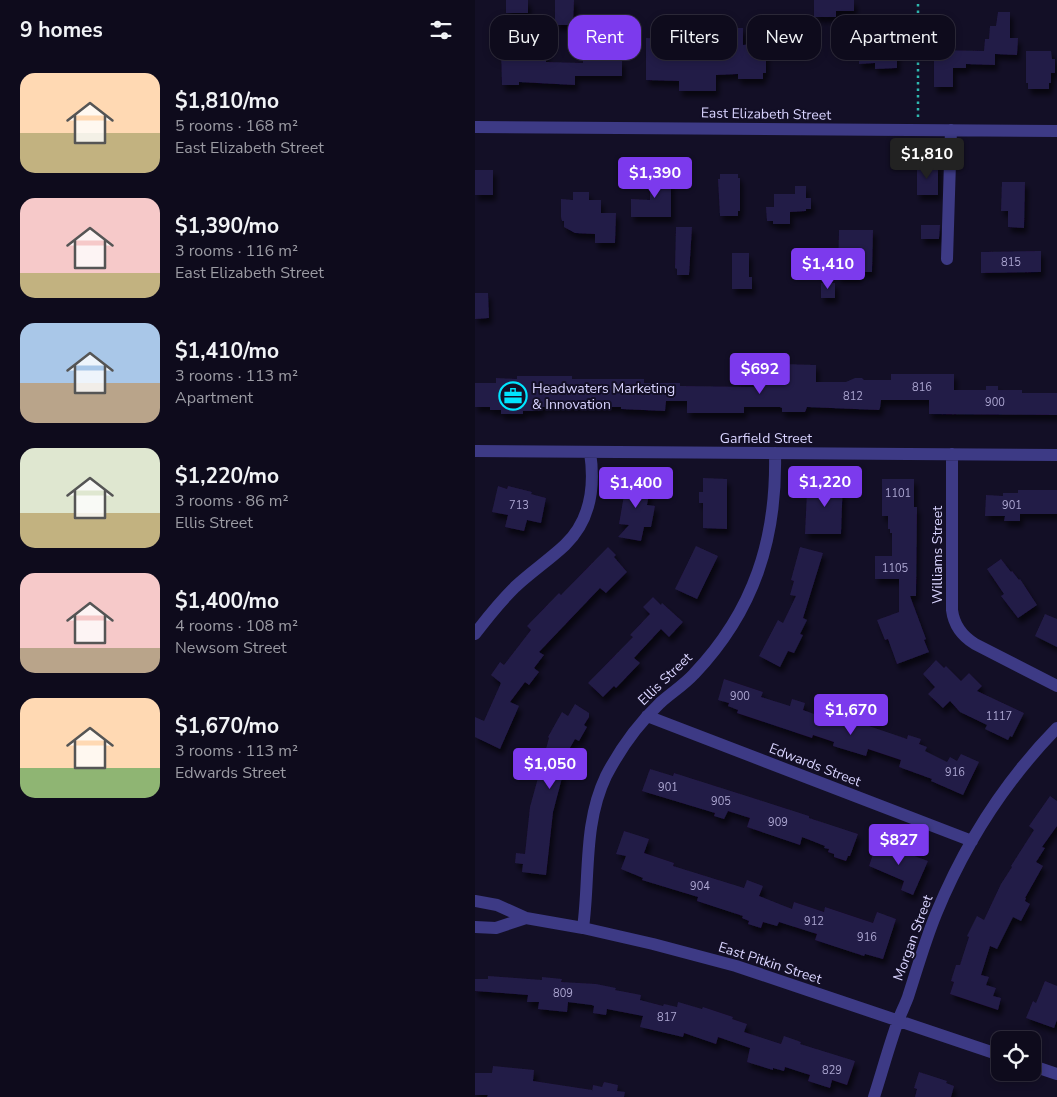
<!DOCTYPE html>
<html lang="en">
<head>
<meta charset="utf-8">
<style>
  body { margin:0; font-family:"Nunito Sans",sans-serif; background:#171425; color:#f1f3f6; height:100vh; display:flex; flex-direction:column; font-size:19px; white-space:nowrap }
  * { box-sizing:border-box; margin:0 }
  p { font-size:16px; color:#9b9ba3 }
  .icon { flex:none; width:28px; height:28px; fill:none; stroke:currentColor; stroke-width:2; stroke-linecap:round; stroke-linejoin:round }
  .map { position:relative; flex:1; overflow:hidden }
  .drawer { display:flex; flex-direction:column; background:#0e0b1c; width:475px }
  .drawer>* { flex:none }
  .guide { position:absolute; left:15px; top:15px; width:475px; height:45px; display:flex; gap:10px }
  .controls { position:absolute; left:516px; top:1031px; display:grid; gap:10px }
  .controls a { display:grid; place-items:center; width:50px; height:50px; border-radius:10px; background:#0e0b1c; box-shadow:0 2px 8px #0003,0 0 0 1px #2e2b3b; font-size:25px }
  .price { position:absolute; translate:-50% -42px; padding:0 11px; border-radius:5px; background:#7c3aed; color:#fff; font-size:16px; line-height:32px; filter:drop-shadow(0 1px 2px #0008) }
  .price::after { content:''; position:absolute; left:50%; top:30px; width:15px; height:11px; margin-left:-8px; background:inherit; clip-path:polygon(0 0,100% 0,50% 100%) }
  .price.active { background:#222; color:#fff }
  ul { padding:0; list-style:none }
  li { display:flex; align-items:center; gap:15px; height:125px; padding:0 20px }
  li span { display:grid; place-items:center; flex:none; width:140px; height:100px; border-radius:15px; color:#555 }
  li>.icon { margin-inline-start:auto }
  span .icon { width:60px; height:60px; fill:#fffc; stroke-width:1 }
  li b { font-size:21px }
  h2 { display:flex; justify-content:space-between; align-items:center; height:60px; padding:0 20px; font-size:21px }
  .pill { padding:0 18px; border-radius:15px; background:#0e0b1c; box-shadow:0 2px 8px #0003,0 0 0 1px #2e2b3b; font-size:18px; line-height:45px }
  .pill.active { background:#7c3aed; color:#fff }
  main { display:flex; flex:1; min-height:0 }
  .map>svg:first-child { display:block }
</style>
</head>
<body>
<main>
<section class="drawer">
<h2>9 homes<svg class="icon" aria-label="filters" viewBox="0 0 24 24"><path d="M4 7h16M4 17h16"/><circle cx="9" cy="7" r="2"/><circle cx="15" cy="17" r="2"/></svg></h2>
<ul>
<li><span style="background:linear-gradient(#ffd9b3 60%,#c2b280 0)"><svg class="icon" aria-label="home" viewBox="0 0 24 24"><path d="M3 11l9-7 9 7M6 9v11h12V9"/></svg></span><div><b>$1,810/mo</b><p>5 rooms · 168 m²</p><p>East Elizabeth Street</p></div></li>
<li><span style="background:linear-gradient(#f6c9c9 75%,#c2b280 0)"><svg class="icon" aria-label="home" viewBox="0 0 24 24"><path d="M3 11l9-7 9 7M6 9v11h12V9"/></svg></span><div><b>$1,390/mo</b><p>3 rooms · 116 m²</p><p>East Elizabeth Street</p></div></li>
<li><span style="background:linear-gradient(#a9c7e8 60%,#b9a48a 0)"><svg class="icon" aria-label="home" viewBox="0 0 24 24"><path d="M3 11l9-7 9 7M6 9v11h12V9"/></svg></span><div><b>$1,410/mo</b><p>3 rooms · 113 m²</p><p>Apartment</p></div></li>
<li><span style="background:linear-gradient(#dfe7d0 65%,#c2b280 0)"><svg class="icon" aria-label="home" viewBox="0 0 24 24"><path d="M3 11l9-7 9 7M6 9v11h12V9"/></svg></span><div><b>$1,220/mo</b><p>3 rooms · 86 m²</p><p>Ellis Street</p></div></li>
<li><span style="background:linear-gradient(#f6c9c9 75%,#b9a48a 0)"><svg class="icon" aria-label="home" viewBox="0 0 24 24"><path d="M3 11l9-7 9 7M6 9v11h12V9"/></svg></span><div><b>$1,400/mo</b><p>4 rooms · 108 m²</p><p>Newsom Street</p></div></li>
<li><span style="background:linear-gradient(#ffd9b3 70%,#8fb573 0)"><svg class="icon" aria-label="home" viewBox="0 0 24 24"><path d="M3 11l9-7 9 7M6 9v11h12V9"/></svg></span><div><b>$1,670/mo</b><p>3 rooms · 113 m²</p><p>Edwards Street</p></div></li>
</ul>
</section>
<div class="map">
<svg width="582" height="1097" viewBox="0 0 582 1097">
  <defs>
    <filter id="shadow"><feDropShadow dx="3" dy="5.5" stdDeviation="2.5" flood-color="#0009"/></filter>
  </defs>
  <rect width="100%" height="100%" fill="#130f26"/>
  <path fill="#241b47" filter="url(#shadow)" d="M31 0H53V13H31Z
    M80 0H99L98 25H80Z
    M339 0H379V11H361V17H339Z
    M523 12H535V38H543L542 55 520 54V65L491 64V68H478V87H459V52H422V68L400 69V63L384 64V36H410V32H427V28H460V50L509 51 510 39H514L515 26H521Z
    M251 28H268V45L278 44V48H291V73H288V79H263V74L241 75V91H204V81L171 80V38L196 39 195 52H199V55L251 54Z
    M108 46H134V60H147V76H100V85L44 82V85H27L26 48 71 49V62L108 63Z
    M551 51H576L577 59H580V73H576V83H574V89H553V83H551Z
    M442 164H463V195H442Z
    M0 170H18V195H0Z
    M177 173H195V177H196V217H156V199L175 200V177H177Z
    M245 174H263V178H265V211H263V216H245L243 179H245Z
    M527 182H550L549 228 533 227V211H526Z
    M320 186H331V198H336V209H331V211L315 212V224H298V221H292L291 207H299V194H320Z
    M98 192H114V200H126V213H141L140 243H120V234L100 233 89 227V221H87L86 217V199L98 200Z
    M446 225H465L464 239H446Z
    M201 227H217L214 275H202V269L200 268Z
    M364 230H398L397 272H384V277H363Z
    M566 251V272L506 273V252Z
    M257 253H274V277H277V289H257Z
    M346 283H360V298H346Z
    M0 293H13L14 318 0 319Z
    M307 364 341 365V382H371L380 378H387L389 380H416V374H479V390H511V386H523V390H547V393H582V415L454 414V400H406L405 408 404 410 332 407 330 412H307V408L305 407H269V413H212V401H191L190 411 146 409V407H66V411H48V414H26V410H15V407H0V383H21V378L42 379V376H97V379H169V383H205V386L280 387V378H307Z
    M152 478 176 482 172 505 180 506 176 527H169L166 541 143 537 154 525 144 524Z
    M228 478 252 479V529L228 528V503H224V492H228Z
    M345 478H368L366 534H330L332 492H345Z
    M407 479H439V507H442L441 596H435L451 639 449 640 454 652 422 664 413 639 410 640 402 620 424 612V579H400V556H417V533H415V529H413V516H407Z
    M23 486 32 489 33 486 57 492 56 494 71 498 66 523 52 520 49 531 30 527 33 515 17 512Z
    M543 490H582V514H545V521H529L530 516H510L511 495 528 496V493H543Z
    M221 546 243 556 222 599 200 589Z
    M133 547 141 555 139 557 152 572 131 593 125 588 64 652 69 655 59 668 64 672 54 685 50 682 35 702 44 706 25 749 0 737V717L9 721 26 683 16 675 25 662 29 665 56 630 52 626 84 593 86 595Z
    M325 547 348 553 328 618 332 620 325 634 328 635 319 653 313 651 305 667 284 656 303 620 308 623 321 596 315 595 319 581 316 580Z
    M526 559 536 572 537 571 544 580 545 579 562 605 543 618 526 596 529 594 512 569Z
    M178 597 186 605 187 603 208 622 194 637 186 629 159 658 165 663 141 688 139 686 128 697 113 683 158 637 155 635 175 614 168 607Z
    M570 614 582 619V647L560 636Z
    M461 660 469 668 471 666 486 681 494 673 507 686 502 691 549 713 537 737 535 736 533 740 510 729 512 725 485 712 475 701 468 708 453 694 460 687 448 674Z
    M249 679 288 692 286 697 315 706 317 699 330 703 328 710 353 719 354 715 394 726 432 739 433 735 446 739 444 744 452 747 450 751 472 762 475 757 482 761 486 754 504 762 488 795 456 781 457 779 424 767 426 760 393 749 391 756 358 746 359 742 338 735 337 738 262 713 263 710 253 706 254 703 243 700Z
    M100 704 114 713V717L109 725 112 727 104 741 100 739 88 760 85 773 88 774 78 812 71 875 47 872 48 864 40 863 41 853 50 854 55 807 74 738 73 737 87 712 93 716Z
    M175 769 198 776 199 773 281 799 334 816V818L383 834 375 856H373L371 861 359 857V854L353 852 354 849 349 848 350 846 327 837 325 845 272 827 275 818 253 811 249 819 239 816 240 813 167 791Z
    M575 796 582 801V826L567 847 570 848 561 862 568 866 550 898H551L550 901 555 904 546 921 538 917 522 949 515 946 506 975 514 977 511 985 521 988 518 996 526 998 523 1010 475 994 479 982 476 981 481 965H485L494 937 492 936 502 916 509 920 526 884 537 867 536 866 559 830 554 826Z
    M149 831 174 839 169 853 199 863 198 866 269 888 272 880 288 886 284 896 317 909 319 902 349 912 350 907 398 923 402 912 421 919 408 959 390 954 389 956 340 940 342 934 304 922 302 926 288 922 286 928 273 924 274 921 267 918 268 916 222 901 223 897 167 880 168 878 146 869 151 856 141 854Z
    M402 842 453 861 438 895 426 890 429 881 394 866Z
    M13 976 67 980V977L87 979 86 982 121 984 141 988 140 990 166 995 165 1000 188 1006 189 1004 202 1007 203 1002 227 1009 228 1007 258 1017 257 1019 272 1024 269 1032 306 1044 309 1036 326 1042 325 1044 380 1061 372 1085 357 1080 355 1088 333 1081 335 1075 310 1067 309 1071 298 1068V1070L272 1062 275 1048 243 1037 241 1044 209 1033 208 1037 165 1027 168 1016 132 1009 131 1015 118 1013 119 1006 117 1005 93 1002 92 1012 63 1009 64 1002H52L53 995 0 991V979H13Z
    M570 981 582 986V1020L579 1028 551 1018 558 1001 561 1003Z
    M18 1066 59 1070 58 1081 117 1090V1092L118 1085 127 1087 129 1082 143 1085 142 1091 150 1092 149 1097H12L13 1095H0V1073H17Z
    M444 1072 472 1081 471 1083 479 1086 476 1097H440L442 1089 439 1088Z"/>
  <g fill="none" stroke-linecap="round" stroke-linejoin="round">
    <path stroke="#2fb8b0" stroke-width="2.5" stroke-dasharray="2.5 4" stroke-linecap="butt" d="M443 117V0"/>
    <path stroke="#3d3a85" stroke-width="12" d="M0 127 582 131
      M472 259 476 130
      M0 451 582 455
      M477 454V610C479 626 487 636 500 644L582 686
      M0 634C12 618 25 602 40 587 56 572 74 560 90 545 116 520 120 485 115 452
      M172 716 497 841
      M0 901 22 905 51 918 108 928 178 944 261 966 525 1055
      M0 927 21 928 51 918
      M108 928C115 877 108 824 131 776 145 749 163 724 185 703 196 693 209 685 219 674 279 611 302 539 300 453
      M558 1066 582 1074
      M399 1097C407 1072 414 1046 423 1021 426 1013 430 1005 433 997 442 969 450 941 461 914 489 846 530 781 582 728"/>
  </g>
  <defs>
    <g id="office-ring" transform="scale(1.4375)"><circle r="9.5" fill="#130f26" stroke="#00e5ff" stroke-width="1.5"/><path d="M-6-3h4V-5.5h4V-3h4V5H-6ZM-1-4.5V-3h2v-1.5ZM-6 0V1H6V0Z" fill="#00e5ff"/></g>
  </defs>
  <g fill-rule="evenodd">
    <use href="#office-ring" x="38" y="396"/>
  </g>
  <g text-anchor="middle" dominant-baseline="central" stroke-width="4" stroke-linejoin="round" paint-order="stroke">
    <g font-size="11" fill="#aca6d1">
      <text x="536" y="262">815</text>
      <text x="447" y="387">816</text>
      <text x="378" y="396">812</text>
      <text x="520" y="402">900</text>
      <text x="423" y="493">1101</text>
      <text x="44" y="505">713</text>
      <text x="537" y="505">901</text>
      <text x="420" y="568">1105</text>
      <text x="265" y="696">900</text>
      <text x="524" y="716">1117</text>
      <text x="480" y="772">916</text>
      <text x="193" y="787">901</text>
      <text x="246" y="801">905</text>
      <text x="303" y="822">909</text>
      <text x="225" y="886">904</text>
      <text x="339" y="921">912</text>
      <text x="392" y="937">916</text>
      <text x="88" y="993">809</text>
      <text x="192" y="1017">817</text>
      <text x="357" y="1070">829</text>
    </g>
    <g font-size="14" fill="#d9d4ff" stroke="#130f26">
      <text transform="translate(291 114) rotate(1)">East Elizabeth Street</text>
      <text x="291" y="438">Garfield Street</text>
      <text transform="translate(462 555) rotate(-90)">Williams Street</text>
      <text transform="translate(190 679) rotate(-44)">Ellis Street</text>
      <text transform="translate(340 765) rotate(21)">Edwards Street</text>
      <text transform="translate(438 938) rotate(-70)">Morgan Street</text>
      <text transform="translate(295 963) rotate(18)">East Pitkin Street</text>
    </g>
    <g font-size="14" fill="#d9d4ff" stroke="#130f26" text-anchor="start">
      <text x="57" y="388">Headwaters Marketing<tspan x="57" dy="16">&amp; Innovation</tspan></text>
    </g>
  </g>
</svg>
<div class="controls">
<a><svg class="icon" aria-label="locate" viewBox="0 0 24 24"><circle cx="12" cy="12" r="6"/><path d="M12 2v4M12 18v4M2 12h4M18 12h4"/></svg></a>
</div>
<b class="price active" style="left:452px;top:180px">$1,810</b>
<b class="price" style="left:180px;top:199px">$1,390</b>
<b class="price" style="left:353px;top:290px">$1,410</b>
<b class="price" style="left:285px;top:395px">$692</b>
<b class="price" style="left:350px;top:508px">$1,220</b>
<b class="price" style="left:161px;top:509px">$1,400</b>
<b class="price" style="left:376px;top:736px">$1,670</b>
<b class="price" style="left:75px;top:790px">$1,050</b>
<b class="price" style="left:424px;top:866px">$827</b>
<div class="guide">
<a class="pill">Buy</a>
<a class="pill active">Rent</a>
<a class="pill">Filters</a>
<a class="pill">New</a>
<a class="pill">Apartment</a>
</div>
</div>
</main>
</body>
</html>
